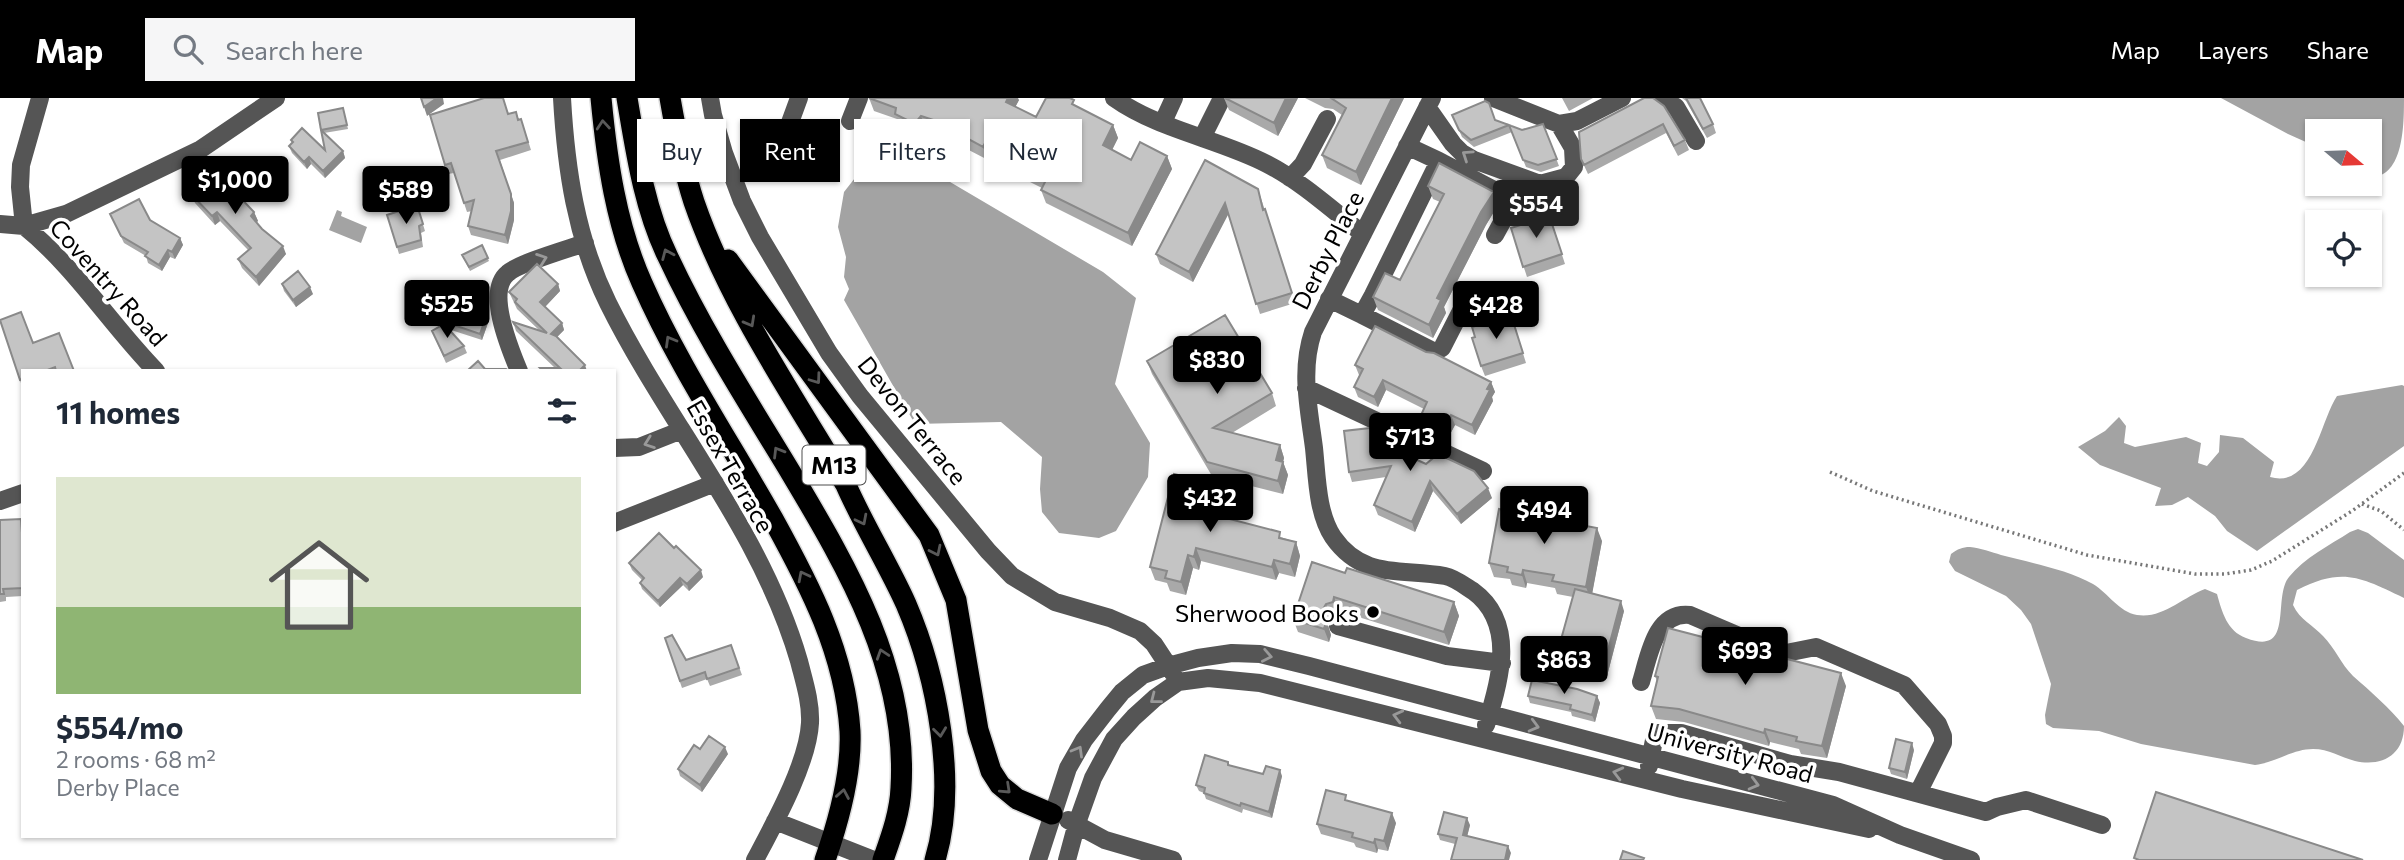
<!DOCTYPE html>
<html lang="en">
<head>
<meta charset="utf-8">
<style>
  body { margin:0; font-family:Commissioner,sans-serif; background:#f6f6f7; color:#1f2937; height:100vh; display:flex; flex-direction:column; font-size:26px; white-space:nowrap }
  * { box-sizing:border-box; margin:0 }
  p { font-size:23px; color:#747a83 }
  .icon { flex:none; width:38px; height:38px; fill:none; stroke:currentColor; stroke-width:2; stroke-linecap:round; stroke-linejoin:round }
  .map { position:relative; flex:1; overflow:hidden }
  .panel { position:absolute; left:21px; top:271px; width:595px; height:469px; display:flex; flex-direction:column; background:#fff; border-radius:0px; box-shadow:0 2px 5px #0004 }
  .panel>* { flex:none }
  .banner { position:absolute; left:637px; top:21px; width:665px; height:63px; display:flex; gap:14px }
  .needle { width:46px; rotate:109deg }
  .fabs { position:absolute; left:2305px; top:21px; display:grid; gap:14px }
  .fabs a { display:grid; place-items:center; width:77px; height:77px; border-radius:0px; background:#fff; box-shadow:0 2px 5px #0004; font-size:35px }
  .price { position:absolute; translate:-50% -60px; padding:0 16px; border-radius:7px; background:#000; color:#fff; font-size:23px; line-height:46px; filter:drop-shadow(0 2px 4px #0008) }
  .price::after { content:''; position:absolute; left:50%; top:42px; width:21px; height:16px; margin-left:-10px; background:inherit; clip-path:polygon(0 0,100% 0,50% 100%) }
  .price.active { background:#222; color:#fff }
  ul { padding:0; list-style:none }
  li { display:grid; align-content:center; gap:14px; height:371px; padding:0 35px }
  li span { display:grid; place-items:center; height:217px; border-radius:0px; color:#555 }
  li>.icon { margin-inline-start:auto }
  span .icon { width:126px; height:126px; fill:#fffc; stroke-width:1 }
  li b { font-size:30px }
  h2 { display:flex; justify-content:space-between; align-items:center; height:84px; padding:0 35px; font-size:30px }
  .tag { padding:0 24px; border-radius:0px; background:#fff; box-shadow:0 2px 5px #0004; font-size:24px; line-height:63px }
  .tag.active { background:#000; color:#fff }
  header { display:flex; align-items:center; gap:42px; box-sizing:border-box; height:98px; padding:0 35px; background:#000; color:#fff }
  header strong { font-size:33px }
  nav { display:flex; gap:38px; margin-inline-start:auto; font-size:24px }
  .search { width:490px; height:63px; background:#f6f6f7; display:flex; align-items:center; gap:18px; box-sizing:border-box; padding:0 24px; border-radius:0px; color:#747a83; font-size:26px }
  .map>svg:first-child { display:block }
</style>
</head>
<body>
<header>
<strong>Map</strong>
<div class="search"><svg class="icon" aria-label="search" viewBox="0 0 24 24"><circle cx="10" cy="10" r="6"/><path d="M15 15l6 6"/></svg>Search here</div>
<nav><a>Map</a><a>Layers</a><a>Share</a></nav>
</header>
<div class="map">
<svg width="2404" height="762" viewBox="0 0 2404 762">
  <rect width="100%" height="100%" fill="#fff"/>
  <path fill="#a3a3a3" d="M2221 0H2404C2404 26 2404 80 2370 79V33H2317V49L2288 36Z
    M917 54 945 81 1103 174 1136 200 1115 286 1150 345 1148 379 1116 433 1099 440 1059 435 1042 414 1040 391 1042 359 1001 324 915 326 844 202 849 191 844 179 846 159 838 129 844 94 869 62Z
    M337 112 342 114 341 118 367 129 361 145 329 132Z
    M2402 287 2404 288V348L2257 453 2227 433 2215 418 2188 399 2172 407 2155 408 2161 390 2100 367 2078 349 2105 333 2119 319 2126 328 2124 345 2135 349 2186 339 2201 345 2198 365 2207 368 2219 354 2220 337 2243 340 2274 364 2270 379C2313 391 2320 323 2337 298Z
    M2358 431 2368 435 2404 462V500C2360 479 2343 469 2297 492L2293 507C2300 522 2313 527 2323 538 2335 550 2341 566 2353 578 2370 593 2390 610 2404 628 2404 657 2382 669 2355 663 2340 659 2329 651 2313 651 2292 651 2275 665 2255 667L2141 646 2099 633 2053 630 2046 626 2045 617 2051 586 2031 526 2021 512 2006 498 1955 473 1949 464 1951 456C1958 451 1962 449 1970 449 1980 450 1992 454 2001 457 2031 465 2066 471 2093 486 2108 495 2119 514 2137 517 2163 521 2183 499 2205 491L2217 496C2222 514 2227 533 2246 540 2295 559 2272 500 2289 479 2304 460 2330 447 2350 434Z"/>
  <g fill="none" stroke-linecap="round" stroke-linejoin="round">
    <g stroke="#dbdbdb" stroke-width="24">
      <path id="highway" d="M601 0C607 63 616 127 642 185 678 267 729 343 773 421 810 488 845 555 850 633 852 676 839 722 825 762
        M627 0C636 53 644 110 668 159 703 234 748 304 791 375 849 472 908 573 901 690 900 715 891 739 883 762
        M670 0C676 35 683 70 694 104 729 205 792 296 846 387 864 428 888 466 906 506 937 578 958 686 935 762
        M728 162 929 437 956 502 978 632 991 673 1000 687 1017 701 1052 716"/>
    </g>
    <path stroke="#777" stroke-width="3.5" stroke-dasharray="2 3.5" stroke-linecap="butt" d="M1830 374 1873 393 2087 457 2195 476H2225L2251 472 2272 463 2352 413 2404 375
      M2362 406 2381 413 2404 432"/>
    <path stroke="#555" stroke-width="18" d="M40 0 21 67 20 89 24 128C75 169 111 227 156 273
      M562 0C566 71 576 140 608 205 668 326 761 432 799 563 804 583 811 604 810 625 808 665 774 726 755 762
      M710 0 713 17 724 55 742 103 760 139 829 255 860 298 988 453 1012 478 1055 504 1110 520 1140 533 1154 546 1173 575
      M1114 0C1159 32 1219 41 1267 66 1302 84 1332 112 1363 136
      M1432 0 1313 234C1300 273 1309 311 1314 350 1317 378 1317 415 1333 439 1363 482 1402 470 1445 478 1455 480 1465 488 1473 493 1517 525 1500 584 1486 627
      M1493 0 1559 26 1577 23 1622 0
      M1661 0 1676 9 1696 43
      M1427 9 1453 46 1462 55 1474 62 1540 86 1566 79 1574 69 1573 50 1559 26
      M850 23 859 0
      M1163 24 1174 0
      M1202 40 1222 0
      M781 49 799 0
      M1439 63 1511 101 1512 106 1495 137
      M1290 80 1303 66 1327 21
      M0 126 24 128 66 116 201 51 276 0
      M1329 201 1362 217 1373 197 1439 63 1407 48
      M1362 217 1435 254 1442 250 1465 205
      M519 273C510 251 485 193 508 175 519 165 568 151 585 145
      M1306 290 1483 373
      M614 350 639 349 682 332
      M0 403 23 395
      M614 425 715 385
      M1338 528 1447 558 1502 565
      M1641 584C1649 558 1655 513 1690 517L1781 556 1816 549 1904 587 1938 626 1943 638V645L1918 695
      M1649 668 1654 642 1658 635H1681L1790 666 1839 674 1986 714 1997 709 2026 702 2102 727
      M1068 722 1105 742 1173 762
      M775 723 874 762
      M1038 762 1068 670 1084 642 1108 611 1122 594 1143 577 1168 568 1198 560 1232 555 1260 556 1309 568 1833 707 1900 737 1971 762
      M1067 762 1077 725 1093 680 1114 641 1134 619 1155 600 1178 584 1208 580 1260 585 1682 691 1869 731"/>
    <use href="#highway" stroke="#000" stroke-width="21"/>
  </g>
  <path fill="#a9a9a9" d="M869 0 1019 2 1015 9 1036 19 1076 8 1113 27 1118 40 1112 52 1131 62 1167 58 1172 71 1132 148 1046 105 1041 92 1042 90 1016 77 1012 67 991 56 988 62 963 49 961 43 926 31 921 38 914 37 900 29 897 21 874 13Z
    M1224 0H1298L1278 38 1229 12Z
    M1305 0H1404L1361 87 1327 70 1322 57 1342 17 1333 11 1325 10Z
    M1562 0H1593L1569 13Z
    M1644 0 1685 42 1689 52 1678 58 1666 35 1588 76 1581 61Z
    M1682 0H1700L1713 26 1716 35 1707 40 1686 3Z
    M344 13 348 31 324 35 343 53 345 60 325 80 311 66 307 71 292 55 289 48 292 45 291 42 325 52 318 15Z
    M516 14 519 22 524 30 531 52 500 62 514 105V122L508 146 471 137 468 128 472 113 467 114 454 75 448 76 445 67 509 16Z
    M1452 17 1509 27 1512 34 1474 49 1462 39Z
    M1543 26 1559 68 1541 74 1526 69 1509 27 1522 32Z
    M219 75 242 96 239 98 254 114 258 123 256 124 286 156 259 188 242 170 238 161 248 152 220 123 215 127 195 105 191 96 196 92 192 82Z
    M1428 88 1498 107 1486 127 1444 209 1446 215 1433 240 1378 212 1373 199 1400 182 1440 104 1433 101Z
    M1258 91 1295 205 1260 216 1228 115 1193 184 1160 166 1156 156Z
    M417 107 425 133 421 135 423 149 399 156 397 149Z
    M110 116 150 122 180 140 183 147 175 161 170 159 162 173 148 165 146 158 124 145Z
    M1549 117 1565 166 1527 179 1511 130Z
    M482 147 489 163 470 173 462 157Z
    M282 186 313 196 296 209 284 193Z
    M558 186 560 193 545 209 562 225 564 232 557 239 587 273H541L540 270H555L516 233 513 224 540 233 517 211 509 194Z
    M423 205 457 206 489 222 482 242 448 231 464 248 467 255 446 265 432 233 441 228 433 225Z
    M1511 217 1526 265 1485 278 1481 268Z
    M0 223 33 245 74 273H23L22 288Z
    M1426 254 1491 284 1495 294 1492 299 1493 303 1475 337 1455 327 1449 338 1426 325 1422 315 1424 311 1386 292 1378 309 1358 299 1354 289 1360 278 1359 277 1355 267Z
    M1147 263 1272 295 1276 308 1232 335 1280 347 1284 360 1283 364 1288 377 1283 396 1212 378 1152 276Z
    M1385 338 1407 350 1408 358 1492 400 1461 426 1433 393 1415 434 1378 417 1374 407 1386 379 1352 384 1349 374Z
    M1211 397 1207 415 1296 444 1300 458 1295 479 1279 475 1276 482 1201 463 1199 472 1193 470 1186 497 1170 493 1167 485 1155 482 1150 469Z
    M1526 417 1571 419 1573 425 1602 443 1592 495 1624 513 1607 578 1561 566 1557 556 1573 499 1557 496 1555 490 1527 485 1526 490 1512 487 1510 481 1494 479 1489 465Z
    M0 422 23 426V498L6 499V503L0 504Z
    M629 465 703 479 689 493 683 487 660 509 642 491 640 485 642 482 632 472Z
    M1345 475 1454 504 1459 518 1449 547 1339 513 1338 517 1331 519 1327 524 1331 537 1329 544 1298 534 1293 521Z
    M665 540 686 562 731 547 742 577 710 588 707 581 682 590Z
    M1655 578 1846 588 1827 660 1801 656 1799 651 1770 644 1769 648 1684 624 1656 621 1651 608 1657 583Z
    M1528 598H1597L1600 605 1595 624 1572 618 1571 614 1530 605Z
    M700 651 728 656 702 694 680 678 678 671Z
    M1914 652 1907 681 1891 676 1889 670Z
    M1228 664 1230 668 1263 676 1282 678 1272 720 1243 711 1242 715 1206 701 1204 695 1199 693 1196 687Z
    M1348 703 1396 725 1388 753 1378 751 1377 755 1356 749 1354 745 1321 736 1317 726Z
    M1470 727 1467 738 1511 755 1455 746 1440 742 1438 736Z"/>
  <path fill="#898989" d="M437 0H443L444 6 427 18 424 9Z
    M1008 0H1018L1019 2 1011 17 1006 4Z
    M1286 0H1298L1278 38 1274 25Z
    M1392 0H1404L1361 87 1356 74Z
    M921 18 926 31 921 38 916 24Z
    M1113 27 1118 40 1108 60 1103 47Z
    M986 43 991 56 988 62 983 49Z
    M343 53 345 60 325 80 323 73Z
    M496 53 514 105V122L508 146 505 137Z
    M1167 58 1172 71 1132 148 1128 135Z
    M309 59 311 66 307 71 304 64Z
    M239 87 242 96 237 101 233 92Z
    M1494 94 1498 107 1486 127 1444 209 1446 215 1433 240 1429 227 1437 200 1481 114Z
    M1225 105 1229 115 1193 184 1189 174Z
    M217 114 220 123 215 127 212 118Z
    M254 114 258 123 254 127 251 118Z
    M180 140 183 147 175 161 172 154Z
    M283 148 286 156 259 188 256 179Z
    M168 152 170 159 162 173 159 167Z
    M558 186 560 193 543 211 540 204Z
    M310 189 313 196 296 209 293 202Z
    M487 216 489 222 482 242 480 236Z
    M562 225 564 232 553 243 551 236Z
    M585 267 587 273H579Z
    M1383 282 1386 292 1378 309 1374 299Z
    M1491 284 1495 294 1492 299 1493 303 1475 337 1472 327Z
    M1451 317 1455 327 1449 338 1445 328Z
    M1404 340 1407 350 1410 367 1406 357Z
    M1280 347 1284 360 1283 364 1288 377 1283 396 1278 383 1276 362Z
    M1430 383 1433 393 1415 434 1412 424Z
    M1206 384 1211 397 1204 427 1199 413Z
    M1488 390 1492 400 1461 426 1457 416Z
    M1597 430 1602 443 1591 502 1586 489Z
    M1296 444 1300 458 1295 479 1290 466Z
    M1196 450 1201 463 1199 472 1194 459Z
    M1188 457 1193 470 1186 497 1181 484Z
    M1274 462 1279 475 1276 482 1272 469Z
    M701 472 703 479 689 493 687 486Z
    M1523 472 1527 485 1526 490 1522 477Z
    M680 480 683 487 660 509 658 503Z
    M1334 499 1339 513 1338 517 1333 504Z
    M1621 503 1624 513 1607 578 1604 567Z
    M1454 504 1459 518 1449 547 1444 534Z
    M1326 506 1331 519 1327 524 1331 537 1329 544 1324 531 1323 511Z
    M1841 575 1846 588 1827 660 1822 648Z
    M1597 598 1600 605 1595 624 1592 617Z
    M1765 631 1770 644 1769 648 1764 635Z
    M1912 645 1914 652 1907 681 1905 674Z
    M725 649 728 656 702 694 700 687Z
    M1280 672 1282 678 1272 720 1269 714Z
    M1392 715 1396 725 1388 753 1384 743Z
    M1467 720 1470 727 1466 743 1463 737Z
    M1375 741 1378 751 1377 755 1374 745Z
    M1508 748 1511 755 1509 762H1505Z"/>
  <path fill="#c4c4c4" stroke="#898989" stroke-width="2" d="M421 0H437L424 9Z
    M484 0H503L508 16 516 14 518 22 521 21 528 44 496 53 511 96V113L505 137 468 128 474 102 464 105 451 65 445 67 430 17Z
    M869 0H1008L1006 4 1036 19 1046 0H1070L1074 2 1072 6 1113 27 1103 47 1131 62 1140 44 1167 58 1128 135 1041 92 1046 82 1011 63 1014 57 986 43 983 49 959 36 961 31 921 18 916 24 909 23 895 16 896 10Z
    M1225 0H1286L1274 25Z
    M1331 0H1392L1356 74 1322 57 1346 10Z
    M1644 0H1653L1664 8 1685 42 1674 48 1663 26 1584 67 1581 61 1579 34Z
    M1686 0H1700L1713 26 1703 31Z
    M1485 3 1489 5 1495 22 1509 27 1471 42 1459 32 1452 17Z
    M343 10 347 27 321 32 318 15Z
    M1543 26 1557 61 1538 67 1523 62 1509 27 1522 32Z
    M302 30 325 52 321 32 343 53 323 73 309 59 304 64 289 48 293 44 291 42Z
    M1205 62 1258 91 1263 112 1265 111 1292 195 1256 206 1225 105 1189 174 1156 156Z
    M210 65 219 75 224 71 239 87 233 92 254 114 251 118 262 131 283 148 256 179 238 161 251 150 217 114 212 118 191 96 199 90 192 82Z
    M1439 65 1494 94 1481 114 1437 200 1441 202 1429 227 1373 199 1385 175 1400 182 1444 96 1428 88Z
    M139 101 150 122 180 140 172 154 168 152 159 167 145 158 148 154 121 138 110 116Z
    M417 107 423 126 419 128 421 142 397 149 387 117Z
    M1537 117 1538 121 1549 117 1562 156 1523 169 1511 130 1521 127 1519 123Z
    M482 147 488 160 469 169 462 157Z
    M537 166 558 186 540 204 562 225 551 236 556 238 585 267 579 273H543L540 270H560L514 226 513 224 547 235 515 204 517 201 509 194Z
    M298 173 310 189 293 202 282 186Z
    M450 192 457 206 487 216 480 236 430 219 423 205Z
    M21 214 33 245 59 235 74 273H56L55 269 45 273H23V281L20 282 0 222Z
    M1225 217 1272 295 1213 330 1280 347 1276 362 1283 364 1278 383 1207 364 1147 263Z
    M1511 217 1523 255 1481 268 1472 240 1475 239 1472 229Z
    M444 226 464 248 444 258 432 233Z
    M1375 228 1426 254 1434 255 1491 284 1487 291 1490 292 1472 327 1451 317 1445 328 1422 315 1427 304 1383 282 1374 299 1354 289 1363 271 1355 267Z
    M478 263 485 271H506L509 273H467Z
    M1379 329 1383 330 1384 338 1396 336 1404 340 1406 357 1426 366 1438 356 1474 373 1488 390 1457 416 1430 383 1412 424 1374 407 1391 368 1349 374 1344 333Z
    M1174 376 1206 384 1199 413 1280 434 1279 440 1296 444 1290 466 1274 462 1272 469 1196 450 1194 459 1188 457 1181 484 1165 480 1167 473 1150 469Z
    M1527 410 1571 419 1570 425 1597 430 1586 489 1552 483 1554 477 1523 472 1522 477 1507 474 1508 469 1489 465 1499 411 1526 417Z
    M21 421 23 449V490L3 491 4 496H0V422Z
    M659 435 674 450 676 448 701 472 687 486 680 480 658 503 640 485 644 480 629 465Z
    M1312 464 1345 475 1347 470 1454 504 1444 534 1334 499 1333 504 1326 506 1323 511 1322 518 1326 524 1324 531 1293 521Z
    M1575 491 1621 503 1604 567 1557 556Z
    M1668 530 1841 575 1822 648 1796 643 1797 639 1765 631 1764 635 1679 611 1651 608 1658 579 1655 578Z
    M672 537 686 562 731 547 739 570 707 581 705 574 680 583 665 540Z
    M1532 582 1577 591 1597 598 1592 617 1570 611 1571 607 1528 598Z
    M709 638 725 649 700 687 678 671 694 647 700 651Z
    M1896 641 1912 645 1905 674 1889 670Z
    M1205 657 1228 664V667L1263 676 1266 668 1280 672 1269 714 1241 705 1240 708 1204 695 1205 690 1196 687Z
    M1326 692 1346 697 1345 702 1392 715 1384 743 1375 741 1374 745 1352 739 1353 735 1317 726Z
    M2156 694 2363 762H2139L2134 760Z
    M1444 714 1467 720 1463 737 1508 748 1505 762H1451L1457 740 1438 736Z
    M1623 753 1644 760 1643 762H1620Z"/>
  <defs><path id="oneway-chevron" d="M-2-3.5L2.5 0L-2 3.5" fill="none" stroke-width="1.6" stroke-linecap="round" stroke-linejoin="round" transform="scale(1.75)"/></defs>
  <g stroke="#595959">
    <use href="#oneway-chevron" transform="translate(603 27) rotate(-95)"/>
    <use href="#oneway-chevron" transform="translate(667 156) rotate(-113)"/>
    <use href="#oneway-chevron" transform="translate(750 224) rotate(61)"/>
    <use href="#oneway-chevron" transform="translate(670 243) rotate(-120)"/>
    <use href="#oneway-chevron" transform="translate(816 281) rotate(54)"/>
    <use href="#oneway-chevron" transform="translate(778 354) rotate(-121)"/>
    <use href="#oneway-chevron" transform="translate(862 422) rotate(63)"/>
    <use href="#oneway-chevron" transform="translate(936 453) rotate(64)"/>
    <use href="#oneway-chevron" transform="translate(803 478) rotate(-117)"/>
    <use href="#oneway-chevron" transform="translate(882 556) rotate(-108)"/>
    <use href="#oneway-chevron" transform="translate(940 634) rotate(83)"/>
    <use href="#oneway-chevron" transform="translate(1006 691) rotate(43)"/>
    <use href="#oneway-chevron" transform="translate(843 696) rotate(-80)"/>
  </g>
  <g stroke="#999">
    <use href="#oneway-chevron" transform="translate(1467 57) rotate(-146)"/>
    <use href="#oneway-chevron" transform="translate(542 161) rotate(-20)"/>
    <use href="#oneway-chevron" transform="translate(649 345) rotate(160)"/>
    <use href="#oneway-chevron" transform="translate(1267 558) rotate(11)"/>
    <use href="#oneway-chevron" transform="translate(1155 601) rotate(142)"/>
    <use href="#oneway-chevron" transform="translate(1398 618) rotate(-166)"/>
    <use href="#oneway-chevron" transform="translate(1534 628) rotate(15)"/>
    <use href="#oneway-chevron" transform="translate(1078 653) rotate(-60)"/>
    <use href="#oneway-chevron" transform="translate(1618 675) rotate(-166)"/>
    <use href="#oneway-chevron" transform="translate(1754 686) rotate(15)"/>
  </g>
  <circle fill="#000" stroke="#fff" stroke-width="2.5" cx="1373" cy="514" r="7"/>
  <g text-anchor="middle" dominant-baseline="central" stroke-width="7" stroke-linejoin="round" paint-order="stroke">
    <rect fill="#fff" stroke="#4c4c4c" stroke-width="2" x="802.5" y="347.5" width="63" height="39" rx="5"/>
    <g font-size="23" font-weight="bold" fill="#000">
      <text x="834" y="367">M13</text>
    </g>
    <g font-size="24" fill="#000" stroke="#fff">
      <text transform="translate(1327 152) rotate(-63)">Derby Place</text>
      <text transform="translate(109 184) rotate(48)">Coventry Road</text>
      <text transform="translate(913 322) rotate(51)">Devon Terrace</text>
      <text transform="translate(731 368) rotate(60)">Essex Terrace</text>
      <text transform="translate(1730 654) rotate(15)">University Road</text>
    </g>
    <g font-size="24" fill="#000" stroke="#fff" text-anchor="end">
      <text x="1359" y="514">Sherwood Books</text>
    </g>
  </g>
</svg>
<div class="fabs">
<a><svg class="needle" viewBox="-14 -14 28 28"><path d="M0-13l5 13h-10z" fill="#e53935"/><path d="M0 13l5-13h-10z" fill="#747a83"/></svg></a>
<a><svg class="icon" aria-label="locate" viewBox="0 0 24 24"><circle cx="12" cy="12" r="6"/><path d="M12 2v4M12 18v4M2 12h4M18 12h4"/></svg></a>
</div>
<b class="price" style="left:235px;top:118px">$1,000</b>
<b class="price" style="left:406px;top:128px">$589</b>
<b class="price active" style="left:1536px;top:142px">$554</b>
<b class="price" style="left:447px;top:242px">$525</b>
<b class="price" style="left:1496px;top:243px">$428</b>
<b class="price" style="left:1217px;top:298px">$830</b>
<b class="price" style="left:1410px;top:375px">$713</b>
<b class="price" style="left:1210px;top:436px">$432</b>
<b class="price" style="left:1544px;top:448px">$494</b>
<b class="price" style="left:1745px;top:589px">$693</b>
<b class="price" style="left:1564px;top:598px">$863</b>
<div class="banner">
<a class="tag">Buy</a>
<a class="tag active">Rent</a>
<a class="tag">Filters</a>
<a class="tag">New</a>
</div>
<section class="panel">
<h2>11 homes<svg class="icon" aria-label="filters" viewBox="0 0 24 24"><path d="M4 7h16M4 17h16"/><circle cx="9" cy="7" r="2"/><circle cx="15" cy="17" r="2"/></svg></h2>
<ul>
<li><span style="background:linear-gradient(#dfe7d0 60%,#8fb573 0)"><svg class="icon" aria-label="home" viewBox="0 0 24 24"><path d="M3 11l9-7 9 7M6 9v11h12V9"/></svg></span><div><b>$554/mo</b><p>2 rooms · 68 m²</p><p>Derby Place</p></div></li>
</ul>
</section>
</div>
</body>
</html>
